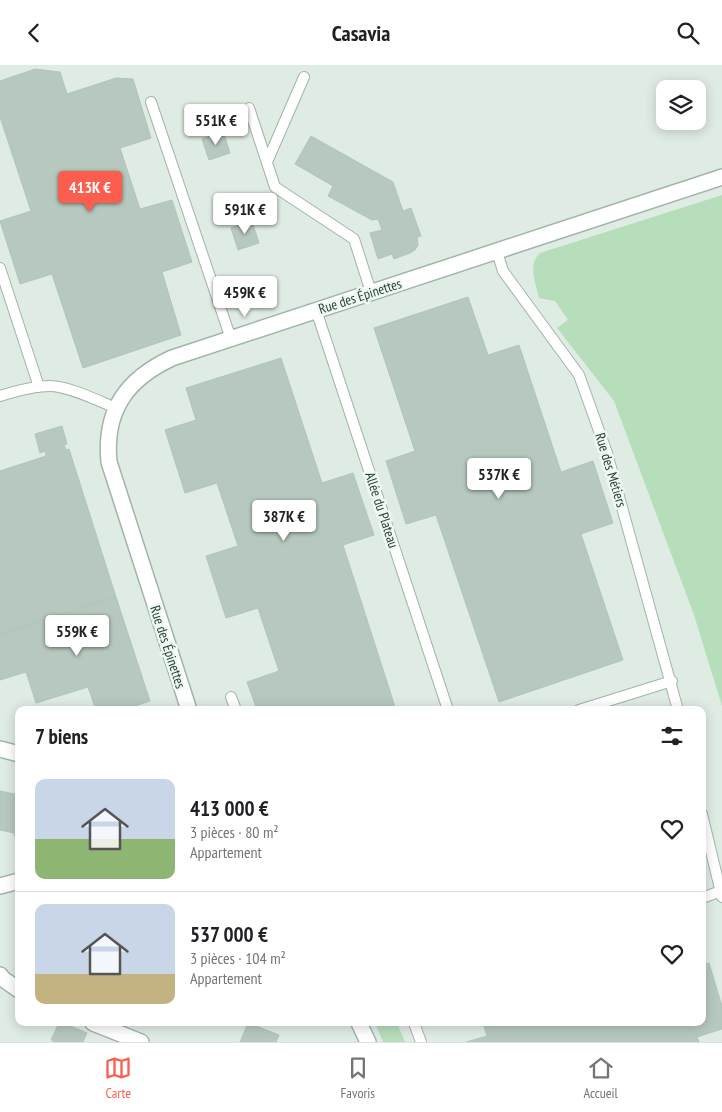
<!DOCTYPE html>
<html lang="fr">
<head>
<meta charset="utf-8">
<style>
  body { margin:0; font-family:"PT Sans Narrow",sans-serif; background:#f6f6f6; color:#202124; height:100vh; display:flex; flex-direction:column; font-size:19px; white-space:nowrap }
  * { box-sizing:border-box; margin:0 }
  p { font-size:16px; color:#757577 }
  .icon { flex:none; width:28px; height:28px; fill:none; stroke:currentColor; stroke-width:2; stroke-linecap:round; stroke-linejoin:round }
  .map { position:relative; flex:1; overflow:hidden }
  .drawer { position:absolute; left:15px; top:641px; width:691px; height:320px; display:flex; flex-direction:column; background:#fff; border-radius:10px; box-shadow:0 2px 12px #0003 }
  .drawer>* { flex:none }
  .controls { position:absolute; left:656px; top:15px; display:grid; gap:10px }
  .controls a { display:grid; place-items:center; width:50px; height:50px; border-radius:10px; background:#fff; box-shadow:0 2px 12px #0003; font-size:25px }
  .price { position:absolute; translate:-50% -42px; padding:0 11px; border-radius:5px; background:#fff; color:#222; font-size:16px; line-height:32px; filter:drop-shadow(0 1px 2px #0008) }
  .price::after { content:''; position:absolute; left:50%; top:30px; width:15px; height:11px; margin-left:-8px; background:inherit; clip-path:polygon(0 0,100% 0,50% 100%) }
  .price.selected { background:#fb5e4e; color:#fff }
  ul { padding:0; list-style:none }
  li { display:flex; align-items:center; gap:15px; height:125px; padding:0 20px }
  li+li { border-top:1px solid #e0e0e0 }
  li span { display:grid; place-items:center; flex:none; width:140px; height:100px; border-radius:10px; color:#555 }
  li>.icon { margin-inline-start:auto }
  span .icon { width:60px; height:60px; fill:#fffc; stroke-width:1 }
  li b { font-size:21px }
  h2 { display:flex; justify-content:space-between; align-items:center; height:60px; padding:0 20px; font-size:21px }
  header { display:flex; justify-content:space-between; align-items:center; height:65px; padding:0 20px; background:#fff; font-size:22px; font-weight:700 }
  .tabs { display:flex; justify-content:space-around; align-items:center; height:70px; border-top:1px solid #e0e0e0; background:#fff; font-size:14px; color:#757577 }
  .tabs a { display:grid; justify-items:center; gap:2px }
  .tabs .selected { color:#fb5e4e }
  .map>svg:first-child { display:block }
</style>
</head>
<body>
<header><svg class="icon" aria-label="back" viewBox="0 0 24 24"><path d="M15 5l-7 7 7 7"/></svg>Casavia<svg class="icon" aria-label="search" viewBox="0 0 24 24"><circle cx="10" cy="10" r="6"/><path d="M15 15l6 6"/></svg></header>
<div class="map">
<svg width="722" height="977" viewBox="0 0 722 977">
  <rect width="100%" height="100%" fill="#dfece4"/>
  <path fill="#b6debb" d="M722 130V641L694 550 614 336 557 263 568 255 555 236 539 233C536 218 527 200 540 188Z
    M375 958H397L405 977H383Z"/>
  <path fill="#b7c9bf" stroke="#b1c5ba" d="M35 4 60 7 67 29 116 13 133 14 151 73 120 83 140 144 172 135 192 197 162 207 181 270 83 303 52 209 20 219 0 156 31 146 0 52V16Z
    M223 66 230 88 209 95 202 74Z
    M311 71 393 117 403 146 411 143 421 171 417 172 418 180 415 185 410 188 394 194 392 189 378 194 370 168 382 165 378 154 372 155 328 131 333 121 295 99Z
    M252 156 259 178 238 185 231 163Z
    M468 232 488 290 519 280 561 407 593 396 613 458 581 469 623 595 499 637 436 450 406 459 386 396 415 386 374 263Z
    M281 293 322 418 353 408 374 470 343 480 396 645H257L247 617 279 606 258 543 226 553 206 491 238 481 217 418 185 428 165 365 196 355 186 323Z
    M62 361 67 379 64 380 66 385 69 384 116 532 0 569V406L46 391 45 386 40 388 35 369Z
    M116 532 150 636 123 645H96L88 622 36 638 26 607 0 615V569Z
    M0 726 19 730V785L14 768 0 765Z
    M709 898 722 941V964L697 972 699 977H466L487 971 483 958H702V900Z
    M59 958H63L87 968 83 977H55L51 975Z
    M248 958 279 970 276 977H240Z"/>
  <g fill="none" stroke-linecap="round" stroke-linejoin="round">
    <g stroke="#a2b4aa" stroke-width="12">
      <path id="lane" d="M151 37 231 274
        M249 43 275 122 354 174 371 227
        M267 97 304 12
        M497 187 503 206 579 310 607 388 678 645
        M0 203 39 322
        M316 245 448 645
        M0 331C16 326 33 321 50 321 68 321 99 336 116 343
        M231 632 236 645
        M579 645 672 616
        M702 749 722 832
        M702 833 721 826
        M414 958 421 977"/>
    </g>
    <g stroke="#a2b4aa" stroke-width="18">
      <path id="street" d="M189 645 109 397C104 345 127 314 172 293L722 112
        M0 821 19 816
        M0 910 3 914 19 925
        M93 958 141 977"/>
    </g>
    <g stroke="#9db8aa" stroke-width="18">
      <path id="secondary" d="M0 684 19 689
        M359 958 368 977"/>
    </g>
    <use href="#lane" stroke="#fff" stroke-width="10"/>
    <use href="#street" stroke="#fff" stroke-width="15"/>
    <use href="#secondary" stroke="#fff" stroke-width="15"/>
  </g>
  <g text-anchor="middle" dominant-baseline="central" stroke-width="5" stroke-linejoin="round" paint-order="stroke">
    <g font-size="14" fill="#1f3d30" stroke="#f0f8f3">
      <text transform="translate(360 231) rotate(-18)">Rue des Épinettes</text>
      <text transform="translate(611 405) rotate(73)">Rue des Métiers</text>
      <text transform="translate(382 445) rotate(72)">Allée du Plateau</text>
      <text transform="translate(168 582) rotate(72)">Rue des Épinettes</text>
    </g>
  </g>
</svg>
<div class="controls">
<a><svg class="icon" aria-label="layers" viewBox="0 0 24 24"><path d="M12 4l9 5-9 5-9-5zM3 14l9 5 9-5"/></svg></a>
</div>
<b class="price" style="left:216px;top:81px">551K €</b>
<b class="price selected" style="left:90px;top:148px">413K €</b>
<b class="price" style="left:245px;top:170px">591K €</b>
<b class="price" style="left:245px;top:253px">459K €</b>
<b class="price" style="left:499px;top:435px">537K €</b>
<b class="price" style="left:284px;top:477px">387K €</b>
<b class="price" style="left:77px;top:592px">559K €</b>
<section class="drawer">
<h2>7 biens<svg class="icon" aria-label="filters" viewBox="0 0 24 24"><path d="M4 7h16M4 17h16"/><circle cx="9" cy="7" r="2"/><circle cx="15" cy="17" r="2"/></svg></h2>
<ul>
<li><span style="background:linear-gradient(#c9d6e8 60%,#8fb573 0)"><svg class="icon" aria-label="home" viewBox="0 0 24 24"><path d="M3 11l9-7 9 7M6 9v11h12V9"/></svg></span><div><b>413 000 €</b><p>3 pièces · 80 m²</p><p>Appartement</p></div><svg class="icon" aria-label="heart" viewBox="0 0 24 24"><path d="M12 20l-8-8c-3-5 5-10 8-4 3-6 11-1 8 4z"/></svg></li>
<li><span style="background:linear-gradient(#c9d6e8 70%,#c2b280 0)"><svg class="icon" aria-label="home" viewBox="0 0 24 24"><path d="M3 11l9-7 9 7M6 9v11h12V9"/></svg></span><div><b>537 000 €</b><p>3 pièces · 104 m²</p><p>Appartement</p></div><svg class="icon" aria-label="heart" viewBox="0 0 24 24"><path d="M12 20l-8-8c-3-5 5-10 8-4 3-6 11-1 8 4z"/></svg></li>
</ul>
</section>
</div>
<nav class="tabs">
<a class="selected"><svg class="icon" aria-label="map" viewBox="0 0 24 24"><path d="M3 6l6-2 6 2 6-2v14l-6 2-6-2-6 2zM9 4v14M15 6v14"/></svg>Carte</a>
<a><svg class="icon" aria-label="saved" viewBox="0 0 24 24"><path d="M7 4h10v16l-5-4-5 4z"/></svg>Favoris</a>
<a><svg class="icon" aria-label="home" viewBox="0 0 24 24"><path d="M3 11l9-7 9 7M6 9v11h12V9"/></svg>Accueil</a>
</nav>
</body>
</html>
